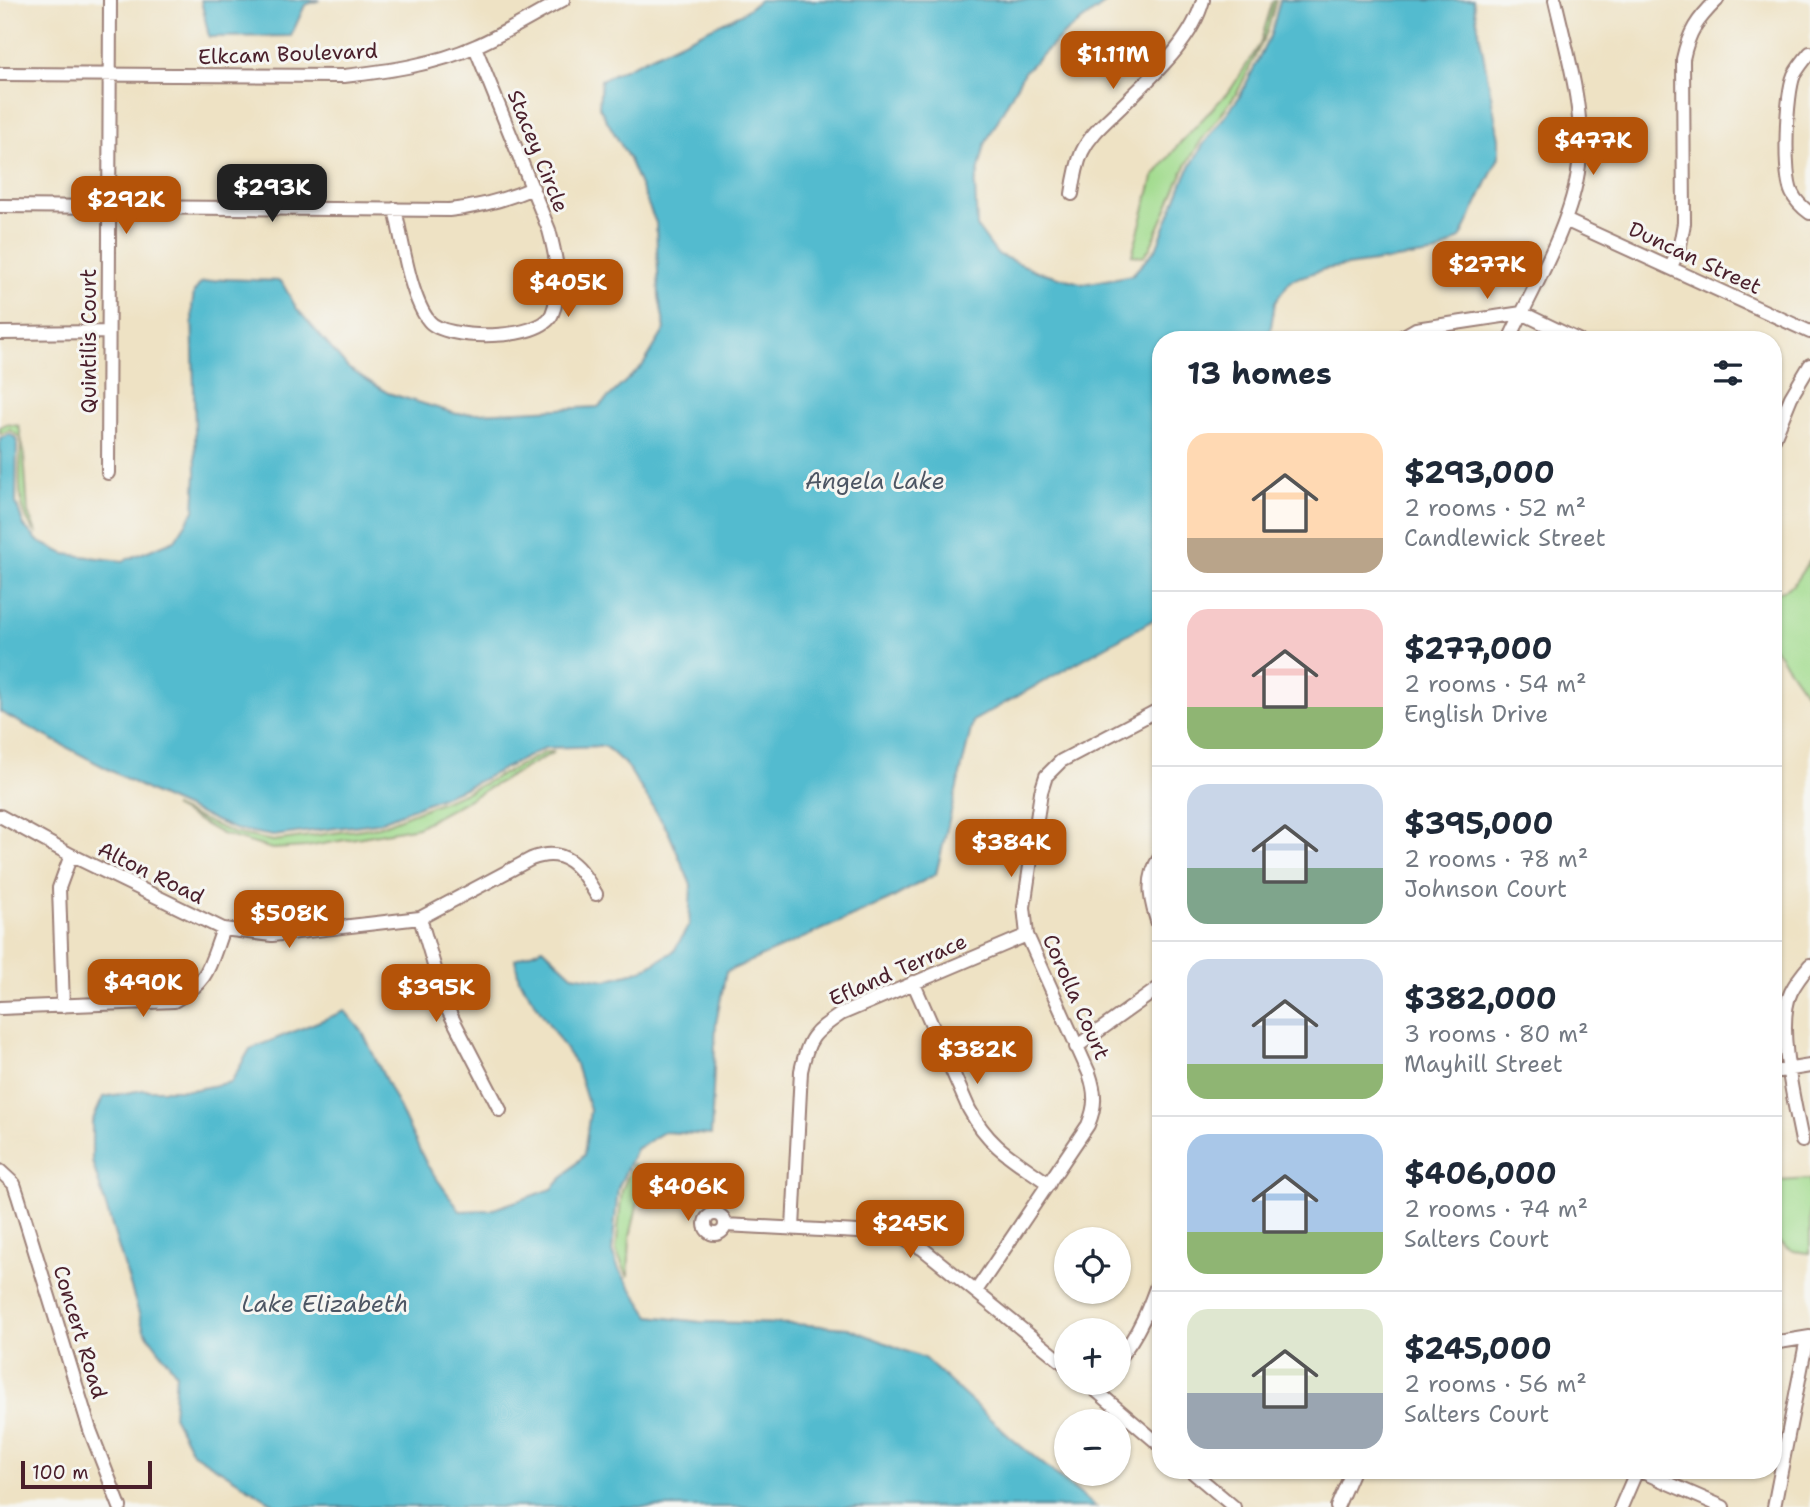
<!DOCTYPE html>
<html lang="en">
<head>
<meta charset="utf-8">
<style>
  body { margin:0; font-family:"Shantell Sans",sans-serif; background:#f2f2f3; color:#1f2937; height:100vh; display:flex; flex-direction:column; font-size:26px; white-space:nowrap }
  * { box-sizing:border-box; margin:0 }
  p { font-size:23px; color:#747a83 }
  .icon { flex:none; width:38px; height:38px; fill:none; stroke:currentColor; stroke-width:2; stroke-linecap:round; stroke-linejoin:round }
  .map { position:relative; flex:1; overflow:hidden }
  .side { position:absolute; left:1152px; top:331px; width:630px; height:1148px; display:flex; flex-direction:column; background:#fff; border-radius:28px; box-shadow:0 2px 5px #0004 }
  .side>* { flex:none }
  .tools { position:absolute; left:1054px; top:1227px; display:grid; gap:14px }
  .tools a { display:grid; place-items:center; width:77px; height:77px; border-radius:50%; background:#fff; box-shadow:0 2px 5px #0004; font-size:35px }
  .scale { position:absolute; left:21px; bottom:18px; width:131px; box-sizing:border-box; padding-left:7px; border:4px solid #4a1f2b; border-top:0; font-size:19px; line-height:24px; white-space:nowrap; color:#4a1f2b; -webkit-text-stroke:5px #f6f6f2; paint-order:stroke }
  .price { position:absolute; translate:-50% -60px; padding:0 16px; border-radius:14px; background:#b45309; color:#fff; font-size:23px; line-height:46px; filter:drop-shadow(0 2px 4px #0008) }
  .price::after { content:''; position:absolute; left:50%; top:42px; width:21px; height:16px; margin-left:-10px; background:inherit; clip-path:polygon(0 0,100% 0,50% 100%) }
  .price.on { background:#222; color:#fff }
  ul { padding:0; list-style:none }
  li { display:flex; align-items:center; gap:21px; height:175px; padding:0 35px }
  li+li { border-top:2px solid #e0e1e3 }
  li span { display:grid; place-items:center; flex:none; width:196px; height:140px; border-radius:21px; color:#555 }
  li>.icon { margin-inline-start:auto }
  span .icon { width:84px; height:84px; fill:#fffc; stroke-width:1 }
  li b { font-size:30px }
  h2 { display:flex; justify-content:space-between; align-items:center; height:84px; padding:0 35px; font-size:30px }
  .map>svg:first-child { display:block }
</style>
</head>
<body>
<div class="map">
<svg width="1810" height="1507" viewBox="0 0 1810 1507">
  <rect width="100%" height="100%" fill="#f6f6f2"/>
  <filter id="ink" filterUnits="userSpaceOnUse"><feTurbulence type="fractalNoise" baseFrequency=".0143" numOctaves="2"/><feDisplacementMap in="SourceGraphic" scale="14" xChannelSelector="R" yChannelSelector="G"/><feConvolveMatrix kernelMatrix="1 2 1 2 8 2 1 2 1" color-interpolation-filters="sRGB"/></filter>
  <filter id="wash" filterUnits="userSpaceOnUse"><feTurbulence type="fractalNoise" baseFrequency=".00686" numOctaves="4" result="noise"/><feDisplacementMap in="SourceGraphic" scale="28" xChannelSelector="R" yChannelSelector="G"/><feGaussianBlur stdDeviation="1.57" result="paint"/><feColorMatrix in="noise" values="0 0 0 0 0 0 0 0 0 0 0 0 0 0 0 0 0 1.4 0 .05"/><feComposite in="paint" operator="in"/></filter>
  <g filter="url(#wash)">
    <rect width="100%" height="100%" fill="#eee2c4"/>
    <path fill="#a1db8d" stroke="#767d5c" stroke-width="2" d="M1273 0H1276L1267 32 1237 93 1200 142 1183 171 1150 248 1143 257 1132 255 1153 178 1180 143 1231 89 1260 44Z
      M6 424 19 426 24 455 28 513 37 534C13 509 21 471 21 438L10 430 0 434V427Z
      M1810 560V699L1773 646V595L1793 585Z
      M546 752H554L418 827 306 847 272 849 222 834 173 807 233 833 273 841 378 827 471 790Z
      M633 1164 645 1170 630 1237 628 1277 616 1251 622 1190Z
      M1810 1179V1253H1809L1794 1251 1773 1238V1188L1779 1181Z"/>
    <path fill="#52bbcf" stroke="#4e6d7d" stroke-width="2" d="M201 0H320L305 5 291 36 209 37Z
      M760 0H1110L1065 33 1024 72 985 144 975 186 977 227 997 254 1037 271 1084 284 1132 275 1156 249 1186 174 1203 145 1240 96 1271 34 1280 0H1473L1499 138V157L1461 237 1438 253 1325 269 1291 280 1275 302 1269 339 1160 340V616L973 721 936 874 889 900 726 972 716 1023 711 1135 664 1132 636 1149 618 1188 612 1252 619 1270 650 1316 700 1322 795 1324 848 1328 924 1358 1011 1438 1096 1507H279L192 1452 173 1416 176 1373 144 1330 92 1161V1122L103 1097 143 1090H192L231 1082 250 1049 345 1011 362 1031 427 1165 460 1211 491 1210 552 1189 584 1155 590 1110 576 1065 519 979 515 959 543 948 572 975 606 980 643 970 674 951 689 925 691 885 668 831 627 766 605 746 545 748 469 786 377 823 273 836 234 829 155 794 0 712V438L10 434 17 439 16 503 24 526 39 542 65 554 123 561 175 540 194 511 196 473 192 307 194 292 201 283 224 279 281 281 297 309 348 368 388 393 457 414 598 407 643 365 665 329 659 297 656 223 628 157 599 107 601 80 741 14Z"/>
  </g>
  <g filter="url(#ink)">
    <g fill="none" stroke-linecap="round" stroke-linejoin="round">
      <g stroke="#9c8078" stroke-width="16">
        <path id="minor" d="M1810 53C1804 60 1798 68 1794 75 1786 94 1783 176 1792 193 1796 202 1803 208 1810 213
          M0 74 344 76C388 71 434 65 476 46 506 33 534 15 563 0
          M1072 194C1074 180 1076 166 1082 152 1091 133 1107 121 1121 107 1151 77 1192 42 1203 0
          M0 206 449 210C479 207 505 200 533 188
          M395 209C402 239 410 298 429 321 445 341 541 341 552 314 563 288 556 256 549 230L475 47
          M1565 220 1810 332
          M1670 268 1679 251 1684 223 1683 59C1689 31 1697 20 1717 0
          M0 333 108 332
          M1397 340 1416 329 1522 313 1578 340
          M1509 340C1534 286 1572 224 1579 165 1585 110 1567 53 1555 0
          M1773 441 1791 397 1810 365
          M108 473 110 0
          M0 816 71 855 223 929 272 935 420 918 531 859C566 845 580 868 596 894
          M1160 857C1144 880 1151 905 1160 929
          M420 918 446 1006 500 1110
          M913 982 969 1109C990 1148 1014 1159 1049 1184
          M63 1006 59 888 71 855
          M0 1008 174 1001C210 981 209 966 223 929
          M1076 1047 1160 987
          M1773 1072 1810 1066
          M1802 1141C1795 1104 1775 1025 1791 992 1796 982 1803 973 1810 965
          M0 1171 14 1184 18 1196 90 1430 120 1507
          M705 1224a10 10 0 1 1 20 0a10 10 0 1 1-20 0Z
          M725 1225 877 1233 902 1238 923 1249 1066 1365
          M793 1228 801 1071C808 1038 813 1033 841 1014L1027 935
          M976 1291 1088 1125C1096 1106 1096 1093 1089 1073L1027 935 1024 907 1041 792 1046 776 1061 761 1160 709
          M1773 1343 1810 1337
          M1118 1359C1139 1334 1149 1308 1160 1277
          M1086 1382 1160 1445
          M1190 1470 1234 1507
          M1638 1470 1723 1507
          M1337 1507 1353 1470
          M1621 1507 1637 1470
          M1774 1507 1807 1338"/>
      </g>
      <use href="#minor" stroke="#fff" stroke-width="12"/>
    </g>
  </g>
  <g text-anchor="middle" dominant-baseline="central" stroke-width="6" stroke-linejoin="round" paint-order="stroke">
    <g font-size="21" fill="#4a1f2b" stroke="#f6f6f2">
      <text transform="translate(288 54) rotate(-2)">Elkcam Boulevard</text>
      <text transform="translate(538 151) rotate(68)">Stacey Circle</text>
      <text transform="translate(1695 258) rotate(25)">Duncan Street</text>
      <text transform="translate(89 341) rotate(-90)">Quintilis Court</text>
      <text transform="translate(151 873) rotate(26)">Alton Road</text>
      <text transform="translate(898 970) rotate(-24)">Efland Terrace</text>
      <text transform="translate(1076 997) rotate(66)">Corolla Court</text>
      <text transform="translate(80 1332) rotate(73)">Concert Road</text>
    </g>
    <g font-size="23" font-style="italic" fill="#4d5664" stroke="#f6f6f2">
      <text x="875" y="481">Angela Lake</text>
      <text x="325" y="1304">Lake Elizabeth</text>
    </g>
  </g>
</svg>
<div class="tools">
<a><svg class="icon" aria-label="locate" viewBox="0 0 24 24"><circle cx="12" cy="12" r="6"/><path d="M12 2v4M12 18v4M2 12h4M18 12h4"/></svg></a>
<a>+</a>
<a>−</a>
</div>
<div class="scale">100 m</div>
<b class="price" style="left:1113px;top:91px">$1.11M</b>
<b class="price" style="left:1593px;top:177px">$477K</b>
<b class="price on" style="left:272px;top:224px">$293K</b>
<b class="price" style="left:126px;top:236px">$292K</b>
<b class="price" style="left:1487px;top:301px">$277K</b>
<b class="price" style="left:568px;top:319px">$405K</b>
<b class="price" style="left:1011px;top:879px">$384K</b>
<b class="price" style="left:289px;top:950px">$508K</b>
<b class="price" style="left:143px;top:1019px">$490K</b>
<b class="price" style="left:436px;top:1024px">$395K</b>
<b class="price" style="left:977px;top:1086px">$382K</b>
<b class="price" style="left:688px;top:1223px">$406K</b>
<b class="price" style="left:910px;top:1260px">$245K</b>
<section class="side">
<h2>13 homes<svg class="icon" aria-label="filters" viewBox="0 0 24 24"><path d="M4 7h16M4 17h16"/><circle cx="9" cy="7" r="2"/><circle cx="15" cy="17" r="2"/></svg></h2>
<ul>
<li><span style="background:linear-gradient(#ffd9b3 75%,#b9a48a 0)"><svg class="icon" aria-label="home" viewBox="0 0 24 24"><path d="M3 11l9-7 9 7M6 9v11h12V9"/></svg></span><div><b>$293,000</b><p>2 rooms · 52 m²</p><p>Candlewick Street</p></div></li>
<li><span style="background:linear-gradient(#f6c9c9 70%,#8fb573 0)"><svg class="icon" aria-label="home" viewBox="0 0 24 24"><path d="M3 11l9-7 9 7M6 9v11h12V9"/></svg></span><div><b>$277,000</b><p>2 rooms · 54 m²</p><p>English Drive</p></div></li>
<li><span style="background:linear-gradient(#c9d6e8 60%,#7fa58c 0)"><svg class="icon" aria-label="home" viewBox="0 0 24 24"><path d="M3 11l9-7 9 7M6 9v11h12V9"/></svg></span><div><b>$395,000</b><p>2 rooms · 78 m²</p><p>Johnson Court</p></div></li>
<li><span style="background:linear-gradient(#c9d6e8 75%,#8fb573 0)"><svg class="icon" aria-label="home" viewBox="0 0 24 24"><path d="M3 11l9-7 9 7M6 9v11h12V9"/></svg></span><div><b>$382,000</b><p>3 rooms · 80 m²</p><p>Mayhill Street</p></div></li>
<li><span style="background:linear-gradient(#a9c7e8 70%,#8fb573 0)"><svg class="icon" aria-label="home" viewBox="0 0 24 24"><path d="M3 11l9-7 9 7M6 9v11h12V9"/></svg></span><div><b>$406,000</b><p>2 rooms · 74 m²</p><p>Salters Court</p></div></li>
<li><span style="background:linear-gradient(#dfe7d0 60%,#9aa5b1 0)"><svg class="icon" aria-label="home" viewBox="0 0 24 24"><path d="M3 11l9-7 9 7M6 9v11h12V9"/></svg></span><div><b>$245,000</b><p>2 rooms · 56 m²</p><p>Salters Court</p></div></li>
</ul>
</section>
</div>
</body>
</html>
